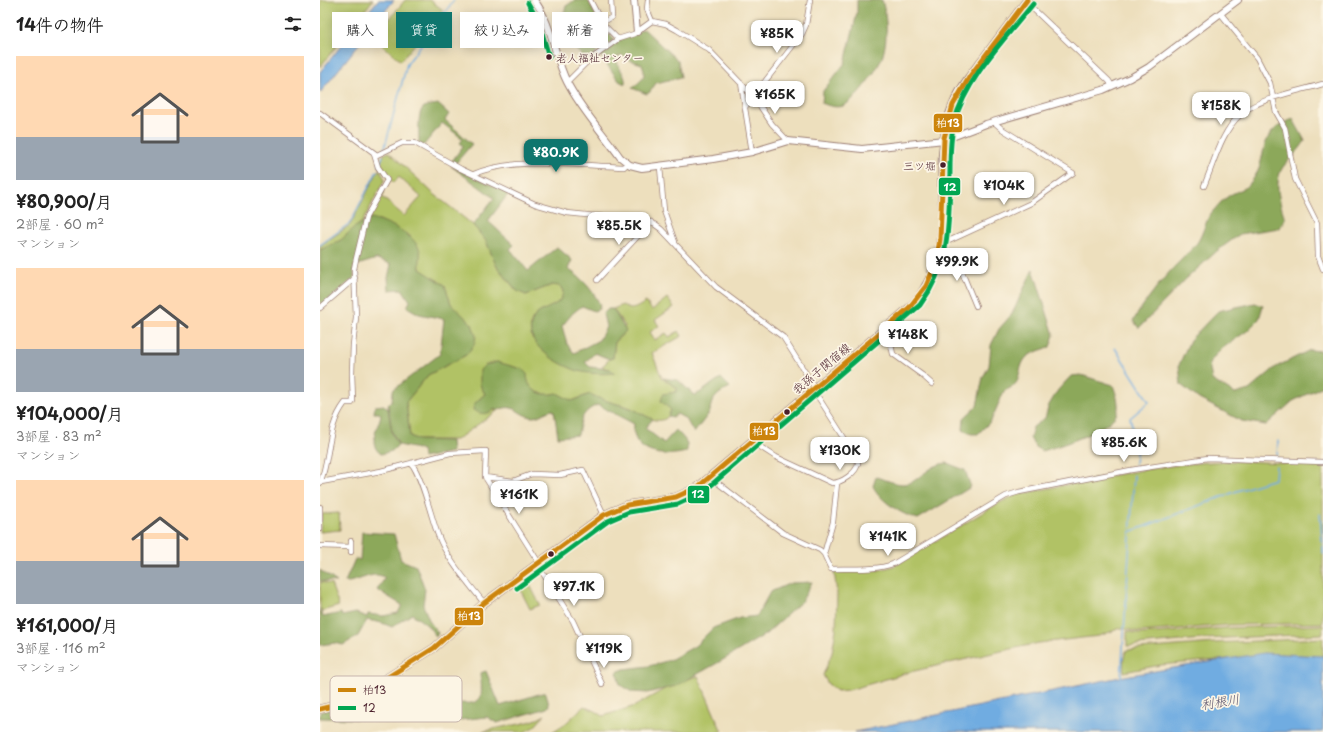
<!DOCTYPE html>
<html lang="ja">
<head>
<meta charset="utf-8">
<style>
  body { margin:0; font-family:"Playpen Sans","Klee One",sans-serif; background:#f2f2f2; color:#222; height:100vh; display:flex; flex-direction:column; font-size:15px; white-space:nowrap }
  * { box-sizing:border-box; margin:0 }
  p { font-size:13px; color:#767676 }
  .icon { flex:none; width:22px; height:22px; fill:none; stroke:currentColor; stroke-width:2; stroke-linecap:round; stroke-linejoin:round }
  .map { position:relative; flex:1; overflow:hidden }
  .side { display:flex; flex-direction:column; background:#fff; width:320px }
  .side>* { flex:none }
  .banner { position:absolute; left:12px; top:12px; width:380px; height:36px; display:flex; gap:8px }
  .price { position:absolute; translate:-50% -34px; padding:0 9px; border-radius:8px; background:#fff; color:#222; font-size:13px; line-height:26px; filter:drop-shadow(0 1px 2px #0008) }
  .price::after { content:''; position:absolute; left:50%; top:24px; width:12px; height:9px; margin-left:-6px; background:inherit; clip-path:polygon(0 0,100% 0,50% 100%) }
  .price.current { background:#0f766e; color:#fff }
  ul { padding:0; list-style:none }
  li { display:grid; align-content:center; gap:8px; height:212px; padding:0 16px }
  li span { display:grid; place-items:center; height:124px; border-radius:0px; color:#555 }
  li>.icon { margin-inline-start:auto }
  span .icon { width:72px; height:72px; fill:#fffc; stroke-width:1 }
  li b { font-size:17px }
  h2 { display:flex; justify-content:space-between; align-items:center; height:48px; padding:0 16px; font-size:17px }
  .chip { padding:0 14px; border-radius:0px; background:#fff; box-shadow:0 2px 10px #0003; font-size:14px; line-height:36px }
  .chip.current { background:#0f766e; color:#fff }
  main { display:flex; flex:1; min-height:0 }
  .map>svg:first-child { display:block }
</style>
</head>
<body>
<main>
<section class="side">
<h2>14件の物件<svg class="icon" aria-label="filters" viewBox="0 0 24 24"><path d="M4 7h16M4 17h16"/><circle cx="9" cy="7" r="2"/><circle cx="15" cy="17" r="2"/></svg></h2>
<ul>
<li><span style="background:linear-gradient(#ffd9b3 65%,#9aa5b1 0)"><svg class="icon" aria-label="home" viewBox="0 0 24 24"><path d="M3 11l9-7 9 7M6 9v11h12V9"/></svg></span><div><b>¥80,900/月</b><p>2部屋 · 60 m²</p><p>マンション</p></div></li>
<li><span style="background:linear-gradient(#ffd9b3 65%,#9aa5b1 0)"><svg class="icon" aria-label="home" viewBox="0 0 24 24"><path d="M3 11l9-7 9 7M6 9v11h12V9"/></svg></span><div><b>¥104,000/月</b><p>3部屋 · 83 m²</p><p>マンション</p></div></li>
<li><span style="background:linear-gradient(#ffd9b3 65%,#9aa5b1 0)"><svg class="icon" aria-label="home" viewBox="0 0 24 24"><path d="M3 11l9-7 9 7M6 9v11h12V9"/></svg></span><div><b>¥161,000/月</b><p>3部屋 · 116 m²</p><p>マンション</p></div></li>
</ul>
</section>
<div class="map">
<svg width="1003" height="732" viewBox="0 0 1003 732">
  <rect width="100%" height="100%" fill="#fcf5e5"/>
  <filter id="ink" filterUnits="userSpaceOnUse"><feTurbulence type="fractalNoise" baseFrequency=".025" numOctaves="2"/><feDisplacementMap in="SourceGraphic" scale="8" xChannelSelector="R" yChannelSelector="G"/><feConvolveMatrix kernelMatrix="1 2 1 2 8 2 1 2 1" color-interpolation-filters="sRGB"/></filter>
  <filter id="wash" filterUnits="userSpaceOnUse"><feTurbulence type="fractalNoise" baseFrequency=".012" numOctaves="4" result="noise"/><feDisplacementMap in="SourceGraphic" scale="16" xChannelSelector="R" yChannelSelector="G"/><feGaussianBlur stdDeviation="0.9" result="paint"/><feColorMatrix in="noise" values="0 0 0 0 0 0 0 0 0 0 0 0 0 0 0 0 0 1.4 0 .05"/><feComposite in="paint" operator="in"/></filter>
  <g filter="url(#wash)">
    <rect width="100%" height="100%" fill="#eddfbd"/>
    <path fill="#b1c265" stroke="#7e7048" d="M0 0H53L0 67Z
      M85 0H110L123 10 81 61 54 38Z
      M69 152 114 194 153 225 166 241 177 267 197 291 206 295 232 285 240 286 243 291C243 293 242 298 240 300 228 314 204 309 212 338L259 371 290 369 282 367 289 359 293 358 295 341 302 335 305 326 293 309 303 305C311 313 317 307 326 302L332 310 347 298 354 307 335 320 339 326 330 332 335 340 346 333 349 337 359 331 362 336 332 353 342 378 357 388C355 396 353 415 345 419 332 425 319 410 308 407 295 403 282 401 270 394L252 401 216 392 211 388 207 381 206 374 177 362 165 365 160 385 165 394 154 404 177 411 136 440H98L90 436 86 402 108 375 146 355 152 324C142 315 127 306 127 291L100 269 99 259 100 251 90 236 60 220 47 219 63 191 65 193 62 197 84 216 101 197 79 177 74 183 59 167 64 154Z
      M59 169 65 179 43 221 21 240 0 250V246L30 225Z
      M923 461 980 464H1003V623L909 625 819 632 801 628 779 636 719 643 686 650 590 672 529 690 517 691 508 684 503 675 512 653 516 629 517 593 514 572 559 570 574 566 677 504 696 495C771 480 846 461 923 461Z
      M19 513 20 530 0 532 2 514Z
      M0 582 11 584 19 606 2 611 0 608Z
      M210 585 220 605 210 609 200 589Z
      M1003 625V634L882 639 807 646V631L819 634 905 628Z
      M1003 638V657L941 656 841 665 804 672C803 665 803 655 807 650L894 643Z
      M378 676 402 732H232L246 723 264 706C271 709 277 711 283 716L315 706 355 683Z
      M225 715 214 727 204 732H162C182 725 208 726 225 715Z"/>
    <path fill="#8ca85a" stroke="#6b6442" d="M255 0H268L281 25 294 40 285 47 274 35 270 38 269 42 277 53 266 60 249 42C254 31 254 25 241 23L246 6Z
      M537 0H562C567 18 568 36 563 55 560 67 535 101 523 106 516 108 508 106 502 103L503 91 525 63 537 13Z
      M324 29 358 61 361 77 336 83 330 92 327 94 312 88C322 80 327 77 322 64L309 60 302 55 297 57C295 66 307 74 305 84L299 81 281 56V53L297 41Z
      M118 104 129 114 125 120 152 144 135 164 132 161 143 146 140 143 143 139 122 123 103 146 99 144C99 136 97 113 103 108 106 105 114 105 118 104Z
      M973 119 985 141C979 151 970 158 963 167 953 182 960 203 965 219L959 228 920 234 897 251 866 279 819 328 813 321C822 306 833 291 845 277 855 265 867 255 877 243 884 233 885 220 893 211 897 207 901 201 906 198 914 191 924 191 931 182 951 157 933 134 973 119Z
      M131 166 189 193 168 221 194 245 190 249 208 271 237 247 252 260 248 269C262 278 273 290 280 305L279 309 274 311 262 306 253 313 242 326 247 344 254 353 279 340 286 327 283 314 288 309H293L306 331 295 341 293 358 289 359 275 353 265 362 270 367 290 369 295 373C284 374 269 374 258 371 238 364 201 344 213 319 218 309 234 308 240 300 242 298 243 293 243 291L240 286 232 285 206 295 197 291 176 265 166 241 153 225 174 198Z
      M51 218C66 221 96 235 100 251 101 255 99 263 100 269L125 285 131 304 152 324 156 336 154 345 146 355 108 375 86 402 90 436 98 440 131 441 132 452 103 458 102 450 79 445 72 432 68 405 72 401 73 390 120 354 124 319 99 314 87 307 90 301 82 289 69 290 68 278 71 264 57 259 34 266V278L4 304 0 303V250L21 240 35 227Z
      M713 269 734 335 730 347C722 350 707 353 703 362 696 377 703 383 684 391L671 421 658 434H651L643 430 644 418 657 406 663 377 669 366 671 345 679 329 692 314Z
      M935 303 943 306 939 319 927 331 900 350 889 363 892 380 915 394 929 390 956 367 990 350 1003 351V386L973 401 946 425 922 421 879 399 861 385 859 365 870 340 898 311Z
      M177 362 202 369 207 374C207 391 222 397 237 393L252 401 270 394C283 401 296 403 310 408 319 411 324 416 333 419L325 428 344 443 356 430C362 437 371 443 366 452 344 458 310 454 314 424L278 405C262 411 261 419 258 435L238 437 234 410C226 410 221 417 213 417 197 416 195 401 177 411L175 409C167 415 162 415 153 410L154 404 165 394 160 385V370L165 365Z
      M761 375 793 385C796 394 801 406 796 415 786 431 740 446 722 451L715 447 710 438 713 427 725 418 729 405 738 390 751 376Z
      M343 378 358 380 374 395C381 394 393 382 401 378L410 387C399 393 390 399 390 412L374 433 366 419 357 414 353 417 348 416 351 410 341 401 343 394 356 392 357 388Z
      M64 405 68 409 72 433 78 445 72 451 61 454C47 444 58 428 61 415L59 413H54L55 406Z
      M627 463 645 470 651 487 598 519C582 515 560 501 553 486L556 477C564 479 575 484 583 484 599 484 607 464 627 463Z
      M42 532 74 534 81 560 96 566 105 589 103 605 110 622 118 633 116 636 107 625 92 614 72 627 62 623 47 620 38 636 23 645 15 643 0 645V608L3 617 21 613 22 616 36 613 47 617 48 614 63 616 78 613 82 605 57 590 65 578C54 569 38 583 25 582L35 559 40 560Z
      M0 570 17 582 0 581Z
      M492 582 482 601 446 634 401 661 356 686 327 693 312 692 300 685 297 672 304 669 329 666 350 660 375 646 393 628 420 618 437 616 450 592 471 583Z
      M166 671 180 706 222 693H226L229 705 227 708 177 723 167 717 122 722 121 715 116 711 118 700C128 701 155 708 160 698 163 692 160 680 160 673Z
      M38 699 43 705 66 709 84 707 95 701 116 703 112 722 94 719 79 724 39 719 0 718V712Z"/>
    <path fill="#70ace1" stroke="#5d6686" d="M58 0H74L0 93V72Z
      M944 653 1003 656V732H535L805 676Z"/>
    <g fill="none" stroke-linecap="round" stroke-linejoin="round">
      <path stroke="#70ace1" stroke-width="1.5" d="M64 150 87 64 134 0
        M59 165 63 156
        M0 245 30 223 57 171
        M795 348 829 402 810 418 817 445 815 464
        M957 456 958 441
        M1000 514 1003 554
        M810 532 917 491 955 479 956 466
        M801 679 814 475"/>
    </g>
  </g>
  <g filter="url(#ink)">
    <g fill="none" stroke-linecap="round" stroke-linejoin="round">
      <g stroke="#9c7f74" stroke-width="6">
        <path id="street" d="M270 0 282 23 298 39
          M328 0 327 9 332 21
          M706 2 789 81 792 86
          M901 14 937 58 950 83 956 112 965 128 975 179 997 223 998 256 1003 269
          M282 23 292 17 291 0
          M247 82 267 62 298 39 314 34 332 21 346 24 357 30 389 50 434 97 452 124 468 141
          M421 83 432 152
          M425 107 482 34 486 25 490 0
          M0 113 57 155 82 143H95L141 169 215 204 247 213 325 221 334 224 341 229 396 287 463 337 495 388
          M340 167 344 211 355 242
          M154 174C195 156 259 166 304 167L307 164
          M884 186C894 163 901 132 920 115 938 98 979 91 1003 84
          M620 245 711 203 753 173 682 129 674 122
          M617 260 631 263 641 270 656 306
          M277 280 331 222
          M0 308 35 278
          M562 330 570 340 573 354 602 375 612 384
          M431 441 456 457 512 483C521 483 537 473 538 463L537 458 493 389
          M91 463C102 476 111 517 118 535 128 561 147 581 164 603
          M165 477 193 481 212 474 240 475 263 470 284 515
          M390 477 463 533 500 550 504 554 511 569C532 568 553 571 573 564L686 496 699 492 811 470 888 458 1003 462
          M1 482 61 471 130 453 166 451 165 477 219 563
          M0 483C11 457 6 428 25 403H32L33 401 32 373 33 345 36 317 34 269 36 259 46 217 67 180 58 167 54 154
          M0 507V529
          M0 546 31 547
          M31 552V541
          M504 554 513 522 517 483
          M217 564 253 621 282 684"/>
      </g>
      <g stroke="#9c7f74" stroke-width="8">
        <path id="secondary" d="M214 0C232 23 234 56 247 82 260 108 283 133 300 157L310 165 322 168 393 159 432 152 468 141 542 149 624 140 666 124 783 90 810 78 829 67 918 0
          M314 0 317 32"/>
      </g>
      <g stroke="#9c7f74" stroke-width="9">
        <path id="primary" d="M0 709 21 704 41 694 114 648 164 603 284 515 307 505 356 497 378 487 589 308C644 251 608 179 630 113 637 91 651 74 665 56 679 37 693 19 707 0"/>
      </g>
      <use href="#street" stroke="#fff" stroke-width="4.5"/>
      <use href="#secondary" stroke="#fff" stroke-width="6"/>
      <use href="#primary" stroke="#fff" stroke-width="7"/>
      <g stroke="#fcf5e5" stroke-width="8">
        <path id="bus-1" d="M0 709 21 704 41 694 114 648 164 603 284 515 307 505 356 497 378 487 589 308 606 286 616 263 620 239 624 138 633 105 650 76 707 0"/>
      </g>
      <g stroke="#fcf5e5" stroke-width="8">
        <path id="bus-2" d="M208 3 219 23 229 57
          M197 588 288 521 309 512 358 504 382 493 600 305C631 263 629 222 630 172 630 156 630 139 634 123 646 78 684 40 713 4"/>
      </g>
      <use href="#bus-1" stroke="#cc840b" stroke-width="5"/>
      <use href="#bus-2" stroke="#00a651" stroke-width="5"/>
    </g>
  </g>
  <g fill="#4a1f2b" stroke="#fcf5e5" stroke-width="1.5">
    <circle cx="229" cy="57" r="3.5"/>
    <circle cx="623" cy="165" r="3.5"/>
    <circle cx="467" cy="412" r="3.5"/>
    <circle cx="231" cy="554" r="3.5"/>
  </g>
  <g text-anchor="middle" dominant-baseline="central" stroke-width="3.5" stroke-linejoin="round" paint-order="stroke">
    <g font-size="11" fill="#4a1f2b" stroke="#fcf5e5" text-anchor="start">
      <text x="236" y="57">老人福祉センター</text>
      <text x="616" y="165" text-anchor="end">三ツ堀</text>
    </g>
    <g font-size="12" fill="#4a1f2b" stroke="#fcf5e5">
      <text transform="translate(501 368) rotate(-40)">我孫子関宿線</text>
    </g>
    <g font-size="13" font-style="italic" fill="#57506b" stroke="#fcf5e5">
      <text transform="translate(900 701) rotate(-9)">利根川</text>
    </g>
  </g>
  <rect x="10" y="676" width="132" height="46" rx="6" fill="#fcf5e5" stroke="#c7b5ad" stroke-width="1"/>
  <rect x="18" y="688" width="18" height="4" fill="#cc840b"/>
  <rect x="18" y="706" width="18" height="4" fill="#00a651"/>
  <g font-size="11" fill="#4a1f2b">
    <text x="43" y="694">柏13</text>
    <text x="43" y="712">12</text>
  </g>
  <g stroke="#fcf5e5" stroke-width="1.5">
    <rect x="613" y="113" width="30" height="20" rx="4" fill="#cc840b"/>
    <rect x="618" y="177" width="23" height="19" rx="4" fill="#00a651"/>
    <rect x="429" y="422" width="30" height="19" rx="4" fill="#cc840b"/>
    <rect x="367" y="485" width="23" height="19" rx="4" fill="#00a651"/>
    <rect x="134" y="607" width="30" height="19" rx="4" fill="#cc840b"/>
  </g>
  <g font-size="11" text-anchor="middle" font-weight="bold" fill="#fff">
    <text x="628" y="127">柏13</text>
    <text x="630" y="191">12</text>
    <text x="444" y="435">柏13</text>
    <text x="378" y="498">12</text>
    <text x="149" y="620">柏13</text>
  </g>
</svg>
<b class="price" style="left:457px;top:54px">¥85K</b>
<b class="price" style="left:455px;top:115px">¥165K</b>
<b class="price" style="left:901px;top:126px">¥158K</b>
<b class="price current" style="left:236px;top:173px">¥80.9K</b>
<b class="price" style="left:684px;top:206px">¥104K</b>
<b class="price" style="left:299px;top:246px">¥85.5K</b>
<b class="price" style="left:637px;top:282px">¥99.9K</b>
<b class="price" style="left:588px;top:355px">¥148K</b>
<b class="price" style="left:804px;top:463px">¥85.6K</b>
<b class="price" style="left:520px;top:471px">¥130K</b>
<b class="price" style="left:199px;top:515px">¥161K</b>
<b class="price" style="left:568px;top:557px">¥141K</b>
<b class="price" style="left:254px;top:607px">¥97.1K</b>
<b class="price" style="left:284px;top:669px">¥119K</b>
<div class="banner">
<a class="chip">購入</a>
<a class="chip current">賃貸</a>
<a class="chip">絞り込み</a>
<a class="chip">新着</a>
</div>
</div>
</main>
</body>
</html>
